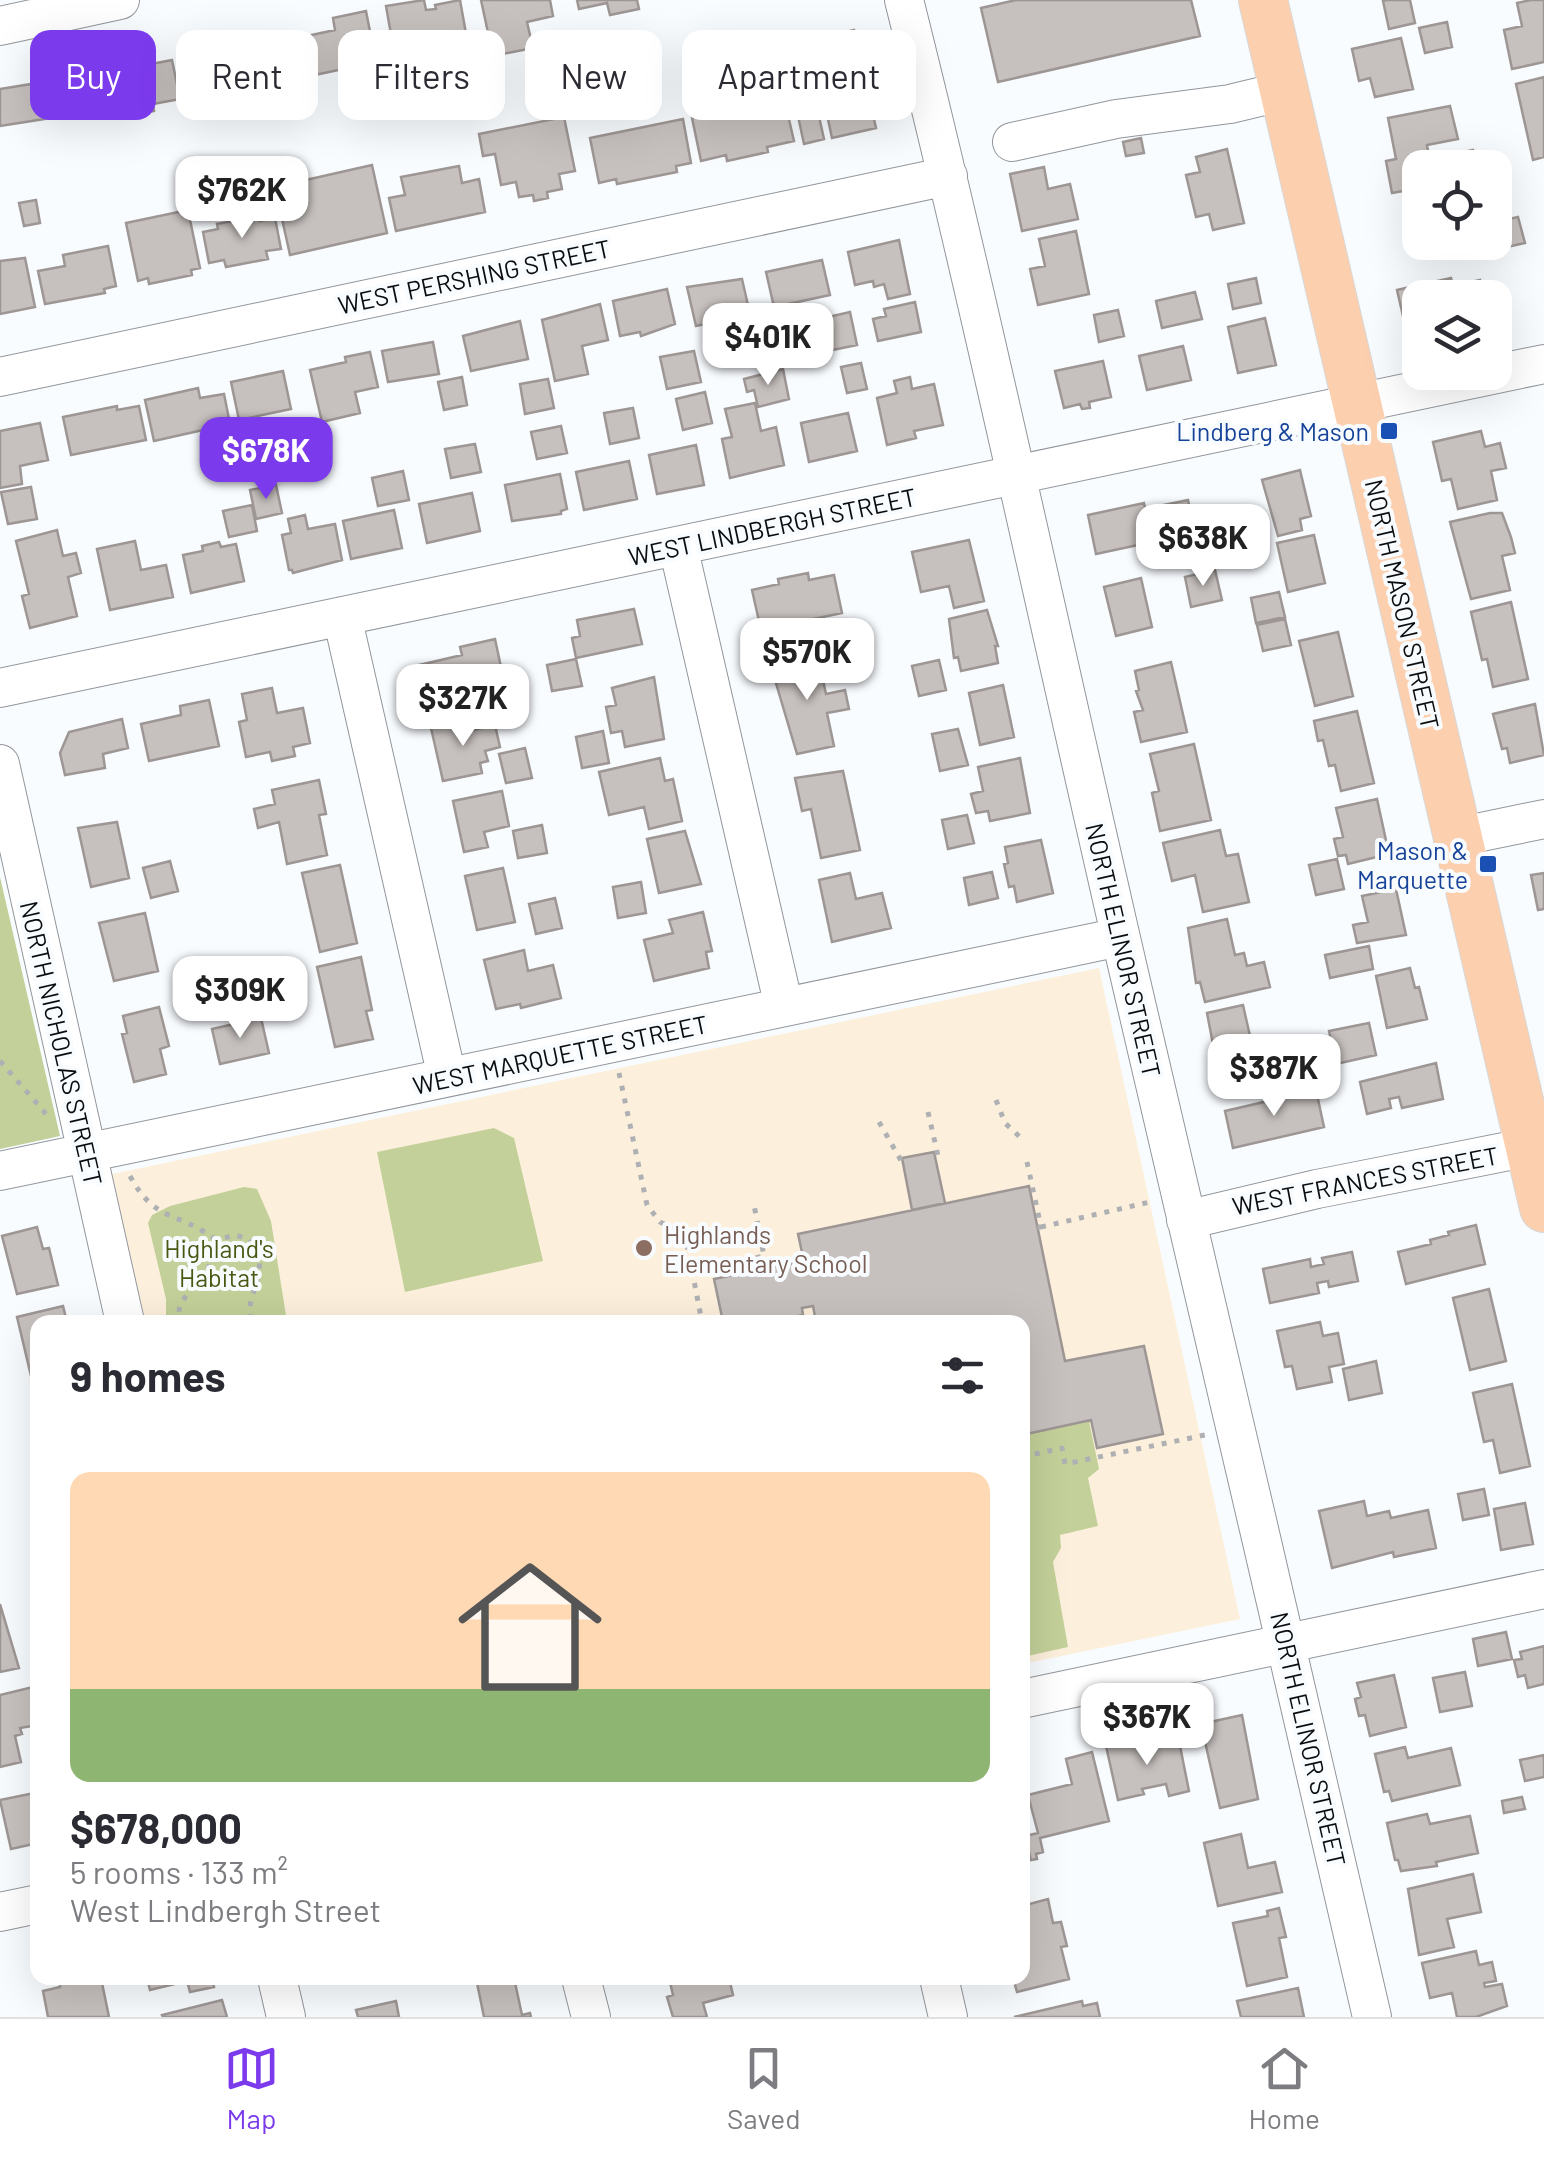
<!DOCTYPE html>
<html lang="en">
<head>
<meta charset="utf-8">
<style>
  body { margin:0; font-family:Barlow,sans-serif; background:#f7f7f7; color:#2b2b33; height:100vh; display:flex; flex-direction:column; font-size:38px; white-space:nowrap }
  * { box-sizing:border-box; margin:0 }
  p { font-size:32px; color:#7c7c81 }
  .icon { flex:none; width:55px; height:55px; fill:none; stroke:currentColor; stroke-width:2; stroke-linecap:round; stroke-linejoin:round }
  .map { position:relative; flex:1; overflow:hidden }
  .details { position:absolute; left:30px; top:1315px; width:1000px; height:670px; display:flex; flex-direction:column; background:#fff; border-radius:20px; box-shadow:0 10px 40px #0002 }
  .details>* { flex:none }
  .hud { position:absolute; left:30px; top:30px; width:1000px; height:90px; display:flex; gap:20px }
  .controls { position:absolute; left:1402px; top:150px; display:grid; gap:20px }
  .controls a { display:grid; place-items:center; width:110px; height:110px; border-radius:20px; background:#fff; box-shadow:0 10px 40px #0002; font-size:50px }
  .price { position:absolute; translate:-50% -85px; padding:0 22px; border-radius:20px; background:#fff; color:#222; font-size:32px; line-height:65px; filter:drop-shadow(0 2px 5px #0008) }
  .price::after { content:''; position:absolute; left:50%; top:60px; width:30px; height:22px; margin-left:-15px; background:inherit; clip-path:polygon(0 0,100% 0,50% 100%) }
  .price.selected { background:#7c3aed; color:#fff }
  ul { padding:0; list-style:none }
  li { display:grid; align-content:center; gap:20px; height:530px; padding:0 40px }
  li span { display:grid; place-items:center; height:310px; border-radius:20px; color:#555 }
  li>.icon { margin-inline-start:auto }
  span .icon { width:180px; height:180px; fill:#fffc; stroke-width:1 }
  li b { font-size:42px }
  h2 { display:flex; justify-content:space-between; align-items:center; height:120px; padding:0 40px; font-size:42px }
  .tag { padding:0 35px; border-radius:20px; background:#fff; box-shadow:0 10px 40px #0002; font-size:35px; line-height:90px }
  .tag.selected { background:#7c3aed; color:#fff }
  .tabs { display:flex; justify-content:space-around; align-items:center; height:140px; border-top:2px solid #e1e1e2; background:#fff; font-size:28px; color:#7c7c81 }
  .tabs a { display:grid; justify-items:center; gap:5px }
  .tabs .selected { color:#7c3aed }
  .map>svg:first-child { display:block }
</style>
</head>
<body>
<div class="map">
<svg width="1544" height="2017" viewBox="0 0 1544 2017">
  <rect width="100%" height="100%" fill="#f9fcff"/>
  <path fill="#fcf0dc" d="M1099 968 1240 1619 1023 1664 1022 1322H145L112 1174Z"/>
  <path fill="#c3d099" d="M0 877 60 1136 0 1149Z
    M494 1128 514 1138 543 1261 405 1292 377 1152Z
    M244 1187 257 1189 271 1221 287 1322H166V1299L148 1223 152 1215 170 1206Z
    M1089 1421 1099 1469 1088 1478 1098 1526 1060 1535 1061 1548 1053 1562 1068 1647 1023 1657 1022 1435Z"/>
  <path fill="#c6c0be" stroke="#9d9694" stroke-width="2.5" d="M424 0 426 10 436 9 435 5 460 0 467 39 422 47 420 35 392 40 386 6Z
    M481 0H550L553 16 527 22 533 48 493 56Z
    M577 0H637L639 9 610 15 607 3 579 9Z
    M1016 0H1191L1200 36 998 82 981 8Z
    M1387 0H1410L1415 23 1389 29 1383 1Z
    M1531 0H1544V62L1512 69 1504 30 1522 26 1517 3Z
    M366 11 376 62 296 79 288 40 335 30 333 18Z
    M1447 22 1452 47 1425 53 1419 28Z
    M854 30 876 128 832 138 811 40Z
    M1401 38 1413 89 1375 97 1370 78 1359 81 1352 49Z
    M218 42 220 50 242 45 243 50 273 43 282 84 229 95 231 102 197 109 184 49Z
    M172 60 180 99 153 104 154 111 128 116 127 109 95 115 86 70 125 62 126 69Z
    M1544 77V157L1533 160 1516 84Z
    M56 80 64 116 0 126V89Z
    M784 98 794 141 767 147 768 152 727 161 726 155 701 161 692 118Z
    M1450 106 1458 139 1427 145 1431 168H1420V188L1392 193 1386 161 1396 159 1388 118Z
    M818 112 824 139 804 144 798 116Z
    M564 117 575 171 559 174 562 189 547 192 548 198 534 201 533 195 519 197 516 182 501 185 495 154 483 156 479 134Z
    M683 119 691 163 676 166 677 172 617 184 616 179 599 183 590 138Z
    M1141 138 1144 153 1126 156 1123 142Z
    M1227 149 1244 223 1213 230 1209 214 1196 217 1186 175 1200 172 1196 157Z
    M1473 150 1477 168H1451L1449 155Z
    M372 165 387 233 290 255 275 187Z
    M459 166 462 183 479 179 485 212 396 231 389 198 405 195 401 177Z
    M1044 167 1048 189 1070 184 1078 219 1022 231 1010 174Z
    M36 200 40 223 24 226 19 203Z
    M188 210 200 268 191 270 192 275 149 284 148 278 138 281 126 223Z
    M1420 215V242H1452L1453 246 1415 255 1407 218Z
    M259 216 260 221 275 218 281 249 266 251 268 259 226 267 224 260 209 263 203 232 218 229 217 224Z
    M1518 217 1525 243 1494 250 1495 222Z
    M1076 231 1089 294 1038 305 1030 269 1045 266 1039 239Z
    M899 240 910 294 888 299 884 284 874 287 873 281 855 285 848 252Z
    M108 246 116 286 104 289 105 293 45 304 38 271 65 266 63 255Z
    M25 258 35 307 0 314V261Z
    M822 260 830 295 774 307 766 272Z
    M1256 278 1261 303 1233 309 1228 284Z
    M1451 278 1453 286 1480 280 1484 298H1420V326L1406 329 1397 290Z
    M742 279 750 314 696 326 687 287Z
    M667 289 675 324 641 336 640 332 620 336 613 301Z
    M1195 292 1202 319 1162 328 1156 301Z
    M915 302 921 332 878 341 873 319 886 316 884 309Z
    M600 304 608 340 582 346 588 374 555 381 542 320Z
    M1118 310 1124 336 1099 342 1094 315Z
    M850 312 857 345 818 353 811 321Z
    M1265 318 1276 365 1238 373 1228 327Z
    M520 321 528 359 471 371 463 336Z
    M771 332 776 358 750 364 745 338Z
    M433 342 439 374 388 382 382 351Z
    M1183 346 1191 380 1147 390 1139 356Z
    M694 351 701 382 667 389 660 357Z
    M370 352 378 387 355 392 360 413 322 422 310 370 346 362 345 357Z
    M1103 361 1111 397 1089 402 1090 408 1082 409 1080 404 1064 408 1055 371Z
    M861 363 867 389 847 393 841 367Z
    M783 369 789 399 758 407 754 390 747 392 744 379Z
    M283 371 291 409 239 420 231 382Z
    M462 377 467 405 444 410 438 382Z
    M910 377 912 389 934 384 943 425 914 431 916 438 887 445 877 398 897 393 894 381Z
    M548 379 554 408 525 414 520 384Z
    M198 388 200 398 224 394 230 424 154 441 145 400Z
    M705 392 712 423 683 430 676 399Z
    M755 403 761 431 776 427 784 465 730 478 722 439 732 437 725 409Z
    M117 406V410L139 406 146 440 71 455 63 417Z
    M633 408 639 438 610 444 604 413Z
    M848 413 857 451 809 462 801 423Z
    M313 421 321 452 290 459 282 429Z
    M40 423 48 460 20 466 22 484 0 488V431Z
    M561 426 567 453 537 459 531 432Z
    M1481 431 1485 447 1500 443 1506 468 1491 471 1497 500 1458 509 1451 479 1442 481 1433 442Z
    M475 444 481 472 451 478 445 449Z
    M696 445 704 485 657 494 649 455Z
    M629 461 637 499 584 510 576 472Z
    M1300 470 1311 516 1300 519 1302 530 1278 536 1262 480Z
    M403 471 409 500 378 506 372 478Z
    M560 474 567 509 561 511V514L512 521 505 485Z
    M276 485 282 513 256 519 250 490Z
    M31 487 37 519 8 524 1 492Z
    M472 493 480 531 427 543 419 504Z
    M1188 500 1194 529 1150 534 1152 542 1096 554 1088 515 1144 503 1148 522 1162 519 1159 506Z
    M252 505 257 531 229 537 223 511Z
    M394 510 402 548 351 559 343 521Z
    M1490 513H1502L1511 537 1515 553 1502 556 1510 590 1471 599 1450 522Z
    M305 515 308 529 335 524 342 560 293 573 292 570H289L282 535 291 533 288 519Z
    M1248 515 1255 546 1227 552 1220 521Z
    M57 530 63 556 76 553 81 573 68 577 77 616 30 628 22 596 29 594 16 541Z
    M1314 535 1325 583 1288 592 1277 543Z
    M969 540 984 601 954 608 949 586 921 592 912 552Z
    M135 541 141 570 166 565 173 597 110 610 97 549Z
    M219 542 221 547 236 544 244 581 191 593 183 555 203 551 202 546Z
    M1215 570 1222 600 1191 607 1185 577Z
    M808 573 809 580 834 575 842 613 761 630 752 590 779 584 778 579Z
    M1141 578 1152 627 1116 636 1104 587Z
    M1279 592 1285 617 1256 623 1251 598Z
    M1511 602 1528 679 1493 687 1487 659 1482 660 1471 612Z
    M634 609 642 644 576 658 572 638 580 636 577 620Z
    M987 610 998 646H995L998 663 961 671 958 657 954 658 949 619Z
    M1285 619 1291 645 1263 651 1257 625Z
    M1338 632 1353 696 1315 706 1299 641Z
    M495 639 507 695 477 701 475 690 423 702 415 666 462 655 460 647Z
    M804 655 806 665 819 662 826 694 845 690 849 709 827 713 834 746 797 754 770 663Z
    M576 659 582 686 552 691 547 665Z
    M939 660 946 690 919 696 912 666Z
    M1171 662 1187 732 1141 742 1134 712 1143 710 1136 691 1139 690 1135 671Z
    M654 677 664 739 625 747 622 731 611 733 606 707 616 705 612 688Z
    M1003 685 1014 737 980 745 969 693Z
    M272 688 277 713 303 708 310 743 293 747 295 756 272 761 270 752 246 757 239 722 247 720 242 694Z
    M209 700 219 746 149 761 141 724 181 715 180 706Z
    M1535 704 1544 755 1510 763 1507 748 1502 749 1493 714Z
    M1357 711 1374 783 1341 791 1335 765 1329 766 1323 740 1318 741 1314 721Z
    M122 719 128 748 103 754 105 768 65 775 60 753 69 732Z
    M466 720 469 731 495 725 500 747 485 751 488 761 480 763 482 773 443 781 431 728Z
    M958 729 968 765 940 771 932 734Z
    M603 731 609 763 582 768 576 737Z
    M1194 744 1211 820 1160 831 1152 793 1159 791 1150 754Z
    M525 748 532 778 506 783 499 754Z
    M660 758 665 781 673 779 682 821 649 829 644 807 609 815 599 772Z
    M1020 758 1030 813 990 821 988 811 976 813 971 794 983 791 978 767Z
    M843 771 860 850 821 858 811 809 802 811 795 778Z
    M319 780 326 814 319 815 327 855 287 864 279 822 258 828 254 809 275 804 272 790Z
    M502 791 509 826 484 832 488 847 464 852 453 801Z
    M1377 799 1389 854 1348 864 1346 855 1338 856 1334 839 1343 837 1336 808Z
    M967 815 974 843 948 849 942 820Z
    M117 822 129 878 91 887 78 828Z
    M542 825 547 853 518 858 513 831Z
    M1220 830 1226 856 1238 854 1249 902 1203 912 1195 875 1172 881 1163 843Z
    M685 831 701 884 659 893 647 839Z
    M1041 840 1053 893 1017 902 1014 886 1009 887 1004 864 1008 863 1005 847Z
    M1337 859 1344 889 1316 895 1309 865Z
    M170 861 178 891 151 898 143 868Z
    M340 865 357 943 320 952 302 873Z
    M503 868 515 922 477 930 465 876Z
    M992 872 998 898 969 905 964 878Z
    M850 873 856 899 882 893 891 928 832 942 819 880Z
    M1544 873V909L1538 910 1531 875Z
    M641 882 646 913 618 918 613 887Z
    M1396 889 1406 935 1357 943 1353 925 1368 922 1362 896Z
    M555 898 562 928 536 934 529 904Z
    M703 912 712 951 706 952 709 968 654 981 644 940 673 933 669 920Z
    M145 913 158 971 114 981 99 923Z
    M1227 919 1235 955 1244 953 1247 966 1264 962 1270 987 1205 1002 1200 982 1196 983 1188 928Z
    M1369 946 1373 969 1330 978 1325 955Z
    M524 950 528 971 553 965 561 998 521 1008 520 1004 496 1009 484 960Z
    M361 957 372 1010 366 1011 373 1039 335 1047 317 967Z
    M1410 968 1415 988 1419 987 1427 1019 1387 1028 1376 976Z
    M284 975 290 1005 257 1011 251 981Z
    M1243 1005 1257 1067 1219 1076 1207 1013Z
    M159 1007 169 1046 160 1049 166 1074 134 1082 122 1034 127 1033 123 1016Z
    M261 1018 269 1053 220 1064 212 1029Z
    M1369 1023 1376 1055 1336 1064 1329 1031Z
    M1298 1044 1299 1049 1311 1046 1314 1061 1304 1063 1305 1069 1277 1076 1271 1051Z
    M1436 1063 1443 1099 1402 1108 1399 1097 1389 1099 1391 1108 1367 1114 1360 1082Z
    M1316 1090 1324 1127 1233 1148 1225 1111Z
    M934 1152 945 1203 912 1210 902 1158Z
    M1029 1186 1065 1361 1144 1346 1163 1434 1097 1448 1091 1420 1022 1435V1322H816L813 1306 802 1308 803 1315 768 1322H723L714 1279 792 1263 793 1268 805 1266 798 1234Z
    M1476 1225 1485 1264 1406 1284 1398 1252 1431 1244 1430 1240 1449 1235 1448 1232Z
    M37 1227 43 1249 49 1248 58 1285 17 1294 2 1236Z
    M1352 1252 1358 1281 1329 1287 1328 1281 1317 1283 1319 1293 1270 1303 1263 1269 1310 1259 1311 1267 1324 1264 1322 1258Z
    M1489 1289 1506 1361 1470 1370 1453 1298Z
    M63 1306 67 1322H38V1379L32 1380 17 1317Z
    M1320 1322 1323 1336 1338 1333 1344 1364 1329 1367 1332 1382 1297 1389 1292 1366 1285 1367 1277 1331Z
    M1376 1361 1382 1393 1349 1400 1343 1369Z
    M1512 1384 1530 1466 1500 1473 1493 1440 1484 1442 1473 1393Z
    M1484 1489 1489 1515 1463 1520 1458 1494Z
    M1364 1501 1367 1516 1389 1511 1391 1518 1428 1510 1436 1548 1394 1557 1393 1552 1332 1568 1319 1511Z
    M1525 1503 1533 1544 1501 1550 1494 1509Z
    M0 1604 19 1668 0 1672Z
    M1506 1632 1512 1659 1478 1666 1473 1639Z
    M1544 1646V1684L1528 1688 1525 1675 1518 1677 1514 1660 1522 1659 1520 1652Z
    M1465 1672 1472 1706 1440 1712 1433 1678Z
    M1394 1675 1406 1727 1370 1736 1365 1715 1359 1716 1355 1699 1361 1697 1357 1683Z
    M37 1686 38 1725 20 1728 22 1734 15 1736 21 1762 0 1767V1695Z
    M1242 1715 1258 1799 1220 1808 1201 1724Z
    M1144 1738 1147 1749 1179 1741 1189 1791 1169 1796 1166 1784 1142 1789 1144 1794 1118 1800 1106 1746Z
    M1405 1747 1408 1758 1451 1748 1460 1785 1392 1801 1389 1791 1384 1792 1375 1754Z
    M1092 1752 1109 1821 1040 1838 1043 1852 1036 1854 1037 1859 1031 1860 1025 1836 1038 1833 1028 1795 1072 1784 1066 1759Z
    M1544 1755V1777L1525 1781 1520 1760Z
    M34 1793 38 1796V1843L11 1849 0 1800Z
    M1522 1797 1525 1809 1504 1813 1502 1801Z
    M1427 1814 1430 1824 1470 1816 1478 1853 1436 1862 1437 1866 1401 1871 1398 1860H1395L1387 1823Z
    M1241 1834 1248 1868 1275 1862 1282 1892 1218 1906 1204 1843Z
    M1473 1874 1481 1912 1447 1919 1454 1947 1419 1955 1408 1889Z
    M1048 1899 1053 1923 1061 1922 1067 1946 1061 1947 1069 1979 1017 1992 1013 1978H1022V1906Z
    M1279 1908 1286 1937 1279 1938 1287 1977 1247 1986 1233 1923 1268 1916 1267 1911Z
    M1476 1951 1479 1965 1492 1962 1496 1981 1484 1983 1485 1987 1502 1984 1507 2006 1476 2017H1457L1452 1993 1430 1998 1422 1963Z
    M70 1978H101L109 2017H48L43 1991 60 1987V1984L71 1981Z
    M147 1978H212L214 1987 190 1992 187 1981 150 1990Z
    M476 1978H514L522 2015 530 2013 531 2017H484Z
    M669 1978H729L733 1995 703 2003 707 2017H673L667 1997 673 1995Z
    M1298 1988 1304 2017H1241L1237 2001Z
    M222 2000 227 2017H163L162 2015Z
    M396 2001 399 2017H358L356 2010Z
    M1082 2001 1083 2006 1097 2003 1100 2017H1014Z"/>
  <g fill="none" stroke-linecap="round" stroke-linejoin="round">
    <g stroke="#92969b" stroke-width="40">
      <path id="minor" d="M904 0C985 323 1054 649 1129 973 1208 1322 1294 1668 1372 2017
        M0 26 120 0
        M1012 142 1116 119 1230 104 1284 91
        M0 377 948 176
        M678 546 784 1007
        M342 616 447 1077
        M0 688 1544 364
        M0 764 125 1322
        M1457 837 1544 819
        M0 1171 1120 937
        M1186 1220 1317 1189 1544 1144
        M1022 1699 1544 1589
        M0 1912 38 1904
        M277 1978 286 2017
        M581 1978 591 2017
        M939 1978 948 2017"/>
    </g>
    <g stroke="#d8d8d8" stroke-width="50">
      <path id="major" d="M1263 0 1544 1208"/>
    </g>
    <path stroke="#aeb0b3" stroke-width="5" stroke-dasharray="5 8" stroke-linecap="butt" d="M0 1061 47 1115
      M619 1073 647 1205 660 1222 685 1234 702 1322
      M996 1100 1005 1123 1021 1138
      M928 1112 938 1156 936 1157
      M879 1122 903 1164
      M1027 1162 1041 1227H1037
      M130 1176C156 1224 177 1210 216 1240
      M1041 1227 1150 1202
      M692 1270 764 1256 754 1205
      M187 1322 179 1312C179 1293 214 1278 217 1240L235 1235 249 1239C276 1273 241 1295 252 1322
      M1022 1457 1062 1448 1065 1464 1205 1435"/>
    <use href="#minor" stroke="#fff" stroke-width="38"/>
    <use href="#major" stroke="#fccfaf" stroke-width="48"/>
  </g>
  <g fill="#1a4fb4" stroke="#f9fcff" stroke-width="4">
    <rect x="1379" y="421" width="20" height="20" rx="5"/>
    <rect x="1478" y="854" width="20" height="20" rx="5"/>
  </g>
  <circle fill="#8d6e63" stroke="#f9fcff" stroke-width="4" cx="644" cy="1248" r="10"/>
  <g text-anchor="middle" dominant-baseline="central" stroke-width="8" stroke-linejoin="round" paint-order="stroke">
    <g font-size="25" fill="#0b0c0e" stroke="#f9fcff">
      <text transform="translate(474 276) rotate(-12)">WEST PERSHING STREET</text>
      <text transform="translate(772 526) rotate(-12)">WEST LINDBERGH STREET</text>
      <text transform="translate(1403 604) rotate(77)">NORTH MASON STREET</text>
      <text transform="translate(1124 950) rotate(77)">NORTH ELINOR STREET</text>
      <text transform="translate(62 1043) rotate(77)">NORTH NICHOLAS STREET</text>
      <text transform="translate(560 1054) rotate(-12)">WEST MARQUETTE STREET</text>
      <text transform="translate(1365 1180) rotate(-11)">WEST FRANCES STREET</text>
      <text transform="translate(1309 1739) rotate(77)">NORTH ELINOR STREET</text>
    </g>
    <g font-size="25" fill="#164399" stroke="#f9fcff" text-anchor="end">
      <text x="1369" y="431">Lindberg &amp; Mason</text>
      <text x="1468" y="850">Mason &amp;<tspan x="1468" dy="29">Marquette</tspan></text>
    </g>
    <g font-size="25" fill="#785e54" stroke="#f9fcff" text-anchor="start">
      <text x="664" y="1234">Highlands<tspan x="664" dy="29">Elementary School</tspan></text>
    </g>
    <g font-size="25" fill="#4a5713" stroke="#f9fcff">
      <text x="219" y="1248">Highland's<tspan x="219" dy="29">Habitat</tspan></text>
    </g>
  </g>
</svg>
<div class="controls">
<a><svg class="icon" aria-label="locate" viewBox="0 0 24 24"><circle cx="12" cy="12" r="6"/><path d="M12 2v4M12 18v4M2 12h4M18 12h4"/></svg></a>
<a><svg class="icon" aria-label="layers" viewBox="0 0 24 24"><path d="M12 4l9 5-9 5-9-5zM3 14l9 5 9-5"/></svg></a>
</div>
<b class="price" style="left:242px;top:241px">$762K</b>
<b class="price" style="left:768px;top:388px">$401K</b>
<b class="price selected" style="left:266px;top:502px">$678K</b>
<b class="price" style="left:1203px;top:589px">$638K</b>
<b class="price" style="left:807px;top:703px">$570K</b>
<b class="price" style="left:463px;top:749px">$327K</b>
<b class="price" style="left:240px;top:1041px">$309K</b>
<b class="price" style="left:1274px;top:1119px">$387K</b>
<b class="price" style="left:1147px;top:1768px">$367K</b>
<div class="hud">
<a class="tag selected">Buy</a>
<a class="tag">Rent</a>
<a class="tag">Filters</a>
<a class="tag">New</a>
<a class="tag">Apartment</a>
</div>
<section class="details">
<h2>9 homes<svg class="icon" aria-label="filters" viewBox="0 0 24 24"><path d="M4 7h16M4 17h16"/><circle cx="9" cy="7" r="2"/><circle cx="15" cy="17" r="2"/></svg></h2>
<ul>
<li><span style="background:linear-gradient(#ffd9b3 70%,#8fb573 0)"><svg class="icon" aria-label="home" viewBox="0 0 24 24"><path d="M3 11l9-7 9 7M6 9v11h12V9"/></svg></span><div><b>$678,000</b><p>5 rooms · 133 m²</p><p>West Lindbergh Street</p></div></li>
</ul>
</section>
</div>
<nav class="tabs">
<a class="selected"><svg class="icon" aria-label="map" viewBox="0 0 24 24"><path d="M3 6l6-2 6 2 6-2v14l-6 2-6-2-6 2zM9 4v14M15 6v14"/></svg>Map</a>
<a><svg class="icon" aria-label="saved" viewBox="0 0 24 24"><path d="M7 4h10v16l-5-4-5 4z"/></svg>Saved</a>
<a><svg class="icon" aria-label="home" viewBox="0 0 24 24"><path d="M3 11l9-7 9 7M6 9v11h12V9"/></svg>Home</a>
</nav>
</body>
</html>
